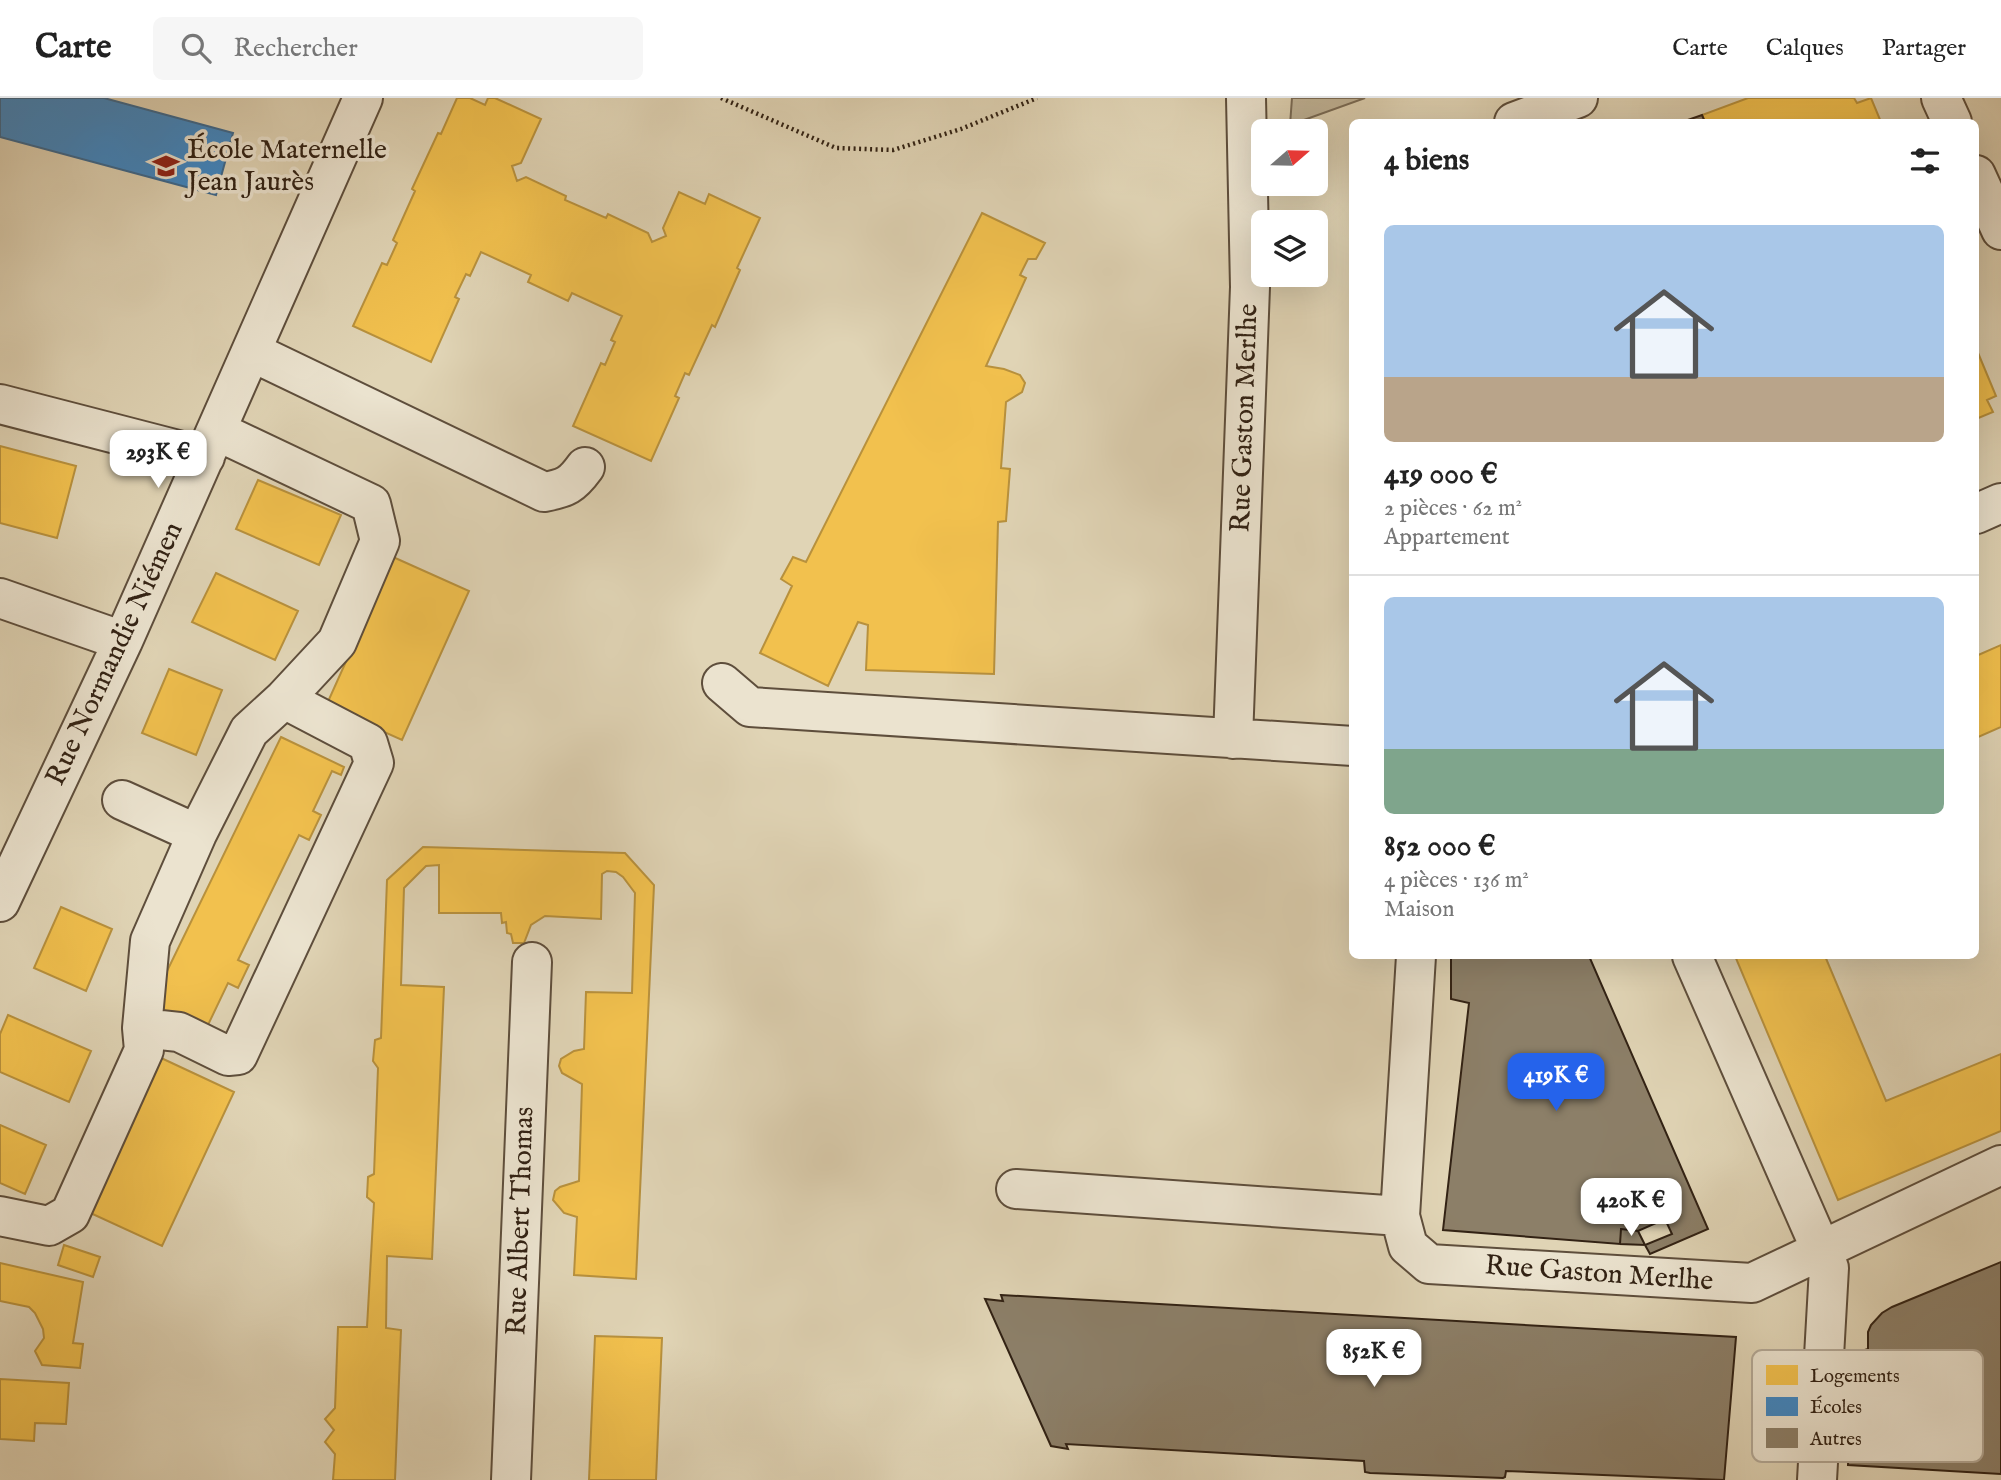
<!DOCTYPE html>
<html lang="fr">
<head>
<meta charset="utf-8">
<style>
  body { margin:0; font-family:"IM FELL English",serif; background:#f6f6f6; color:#222; height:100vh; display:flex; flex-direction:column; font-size:26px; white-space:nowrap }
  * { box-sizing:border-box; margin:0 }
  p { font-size:23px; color:#767676 }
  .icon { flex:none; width:38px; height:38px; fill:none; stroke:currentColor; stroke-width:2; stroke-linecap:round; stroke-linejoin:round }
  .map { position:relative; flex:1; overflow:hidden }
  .side { position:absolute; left:1349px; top:21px; width:630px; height:840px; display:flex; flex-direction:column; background:#fff; border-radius:10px; box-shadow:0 7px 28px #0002 }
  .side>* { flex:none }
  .needle { width:46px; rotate:70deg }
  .fabs { position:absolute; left:1251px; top:21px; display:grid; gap:14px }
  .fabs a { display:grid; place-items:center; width:77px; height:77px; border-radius:10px; background:#fff; box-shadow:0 7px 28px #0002; font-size:35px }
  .price { position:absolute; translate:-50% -60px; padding:0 16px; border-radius:14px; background:#fff; color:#222; font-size:23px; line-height:46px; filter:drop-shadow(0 2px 4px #0008) }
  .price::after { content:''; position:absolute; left:50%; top:42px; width:21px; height:16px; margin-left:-10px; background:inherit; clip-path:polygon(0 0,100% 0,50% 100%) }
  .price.active { background:#2563eb; color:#fff }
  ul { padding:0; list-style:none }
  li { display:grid; align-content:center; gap:14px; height:371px; padding:0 35px }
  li+li { border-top:2px solid #e0e0e0 }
  li span { display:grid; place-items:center; height:217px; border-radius:10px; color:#555 }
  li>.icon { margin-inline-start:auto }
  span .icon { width:126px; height:126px; fill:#fffc; stroke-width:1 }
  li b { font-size:30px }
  h2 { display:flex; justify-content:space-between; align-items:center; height:84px; padding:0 35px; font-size:30px }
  header { display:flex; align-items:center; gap:42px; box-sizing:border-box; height:98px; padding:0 35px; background:#fff; border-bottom:2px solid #e0e0e0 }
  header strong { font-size:33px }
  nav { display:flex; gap:38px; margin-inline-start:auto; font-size:24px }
  .search { width:490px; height:63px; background:#f6f6f6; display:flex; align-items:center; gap:18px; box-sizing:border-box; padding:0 24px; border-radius:10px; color:#767676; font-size:26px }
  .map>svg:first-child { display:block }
</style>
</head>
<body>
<header>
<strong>Carte</strong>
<div class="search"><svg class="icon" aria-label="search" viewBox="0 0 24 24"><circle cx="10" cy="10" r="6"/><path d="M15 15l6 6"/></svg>Rechercher</div>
<nav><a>Carte</a><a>Calques</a><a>Partager</a></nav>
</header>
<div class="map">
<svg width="2001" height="1382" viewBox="0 0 2001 1382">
  <rect width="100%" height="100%" fill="#e0d4b5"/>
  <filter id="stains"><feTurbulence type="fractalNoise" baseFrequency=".00286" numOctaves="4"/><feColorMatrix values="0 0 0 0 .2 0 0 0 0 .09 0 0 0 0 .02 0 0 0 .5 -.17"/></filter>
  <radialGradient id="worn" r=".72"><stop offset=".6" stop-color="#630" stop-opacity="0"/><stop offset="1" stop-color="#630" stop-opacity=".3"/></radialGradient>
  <path fill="#c2b69a" stroke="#7a6c57" stroke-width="2" d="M1292 0H1365L1290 27Z"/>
  <path fill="#f2c14e" stroke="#b8913d" stroke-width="2" d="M457 0H470L485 7 488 0H495L541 21 521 65 512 68 517 83 526 79 566 98 565 102 606 120 608 116 648 135 652 144 666 138 663 130 679 94 705 106 709 96 760 120 737 170 740 172 715 229 712 227 689 277 685 275 675 298 679 300 651 363 573 328 601 265 605 267 615 244 611 242 622 218 572 195 568 203 528 184 531 177 481 154 470 178 466 176 455 199 459 201 431 264 353 228 382 165 387 167 397 145 393 142 415 93 412 91 438 35 441 36Z
    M1748 0H1854L1857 5 1871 0 1881 24H1705L1702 17Z
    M982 115 1045 145 1036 161H1028L1020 177 1026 180 986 268 1004 271 1020 277 1025 285 1022 294 1006 304 1001 370 1010 371 1006 423 998 424 994 576 866 572 868 527 858 524 828 588 760 555 792 488 781 481 793 459 806 464Z
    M1976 250 1996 298 1987 302 1993 314 1976 321Z
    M0 348 76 368 57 440 0 425Z
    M258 382 341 417 319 467 236 431Z
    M393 459 469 493 402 642 326 608Z
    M216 475 298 513 275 562 192 524Z
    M2001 547V629L1976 640V558Z
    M169 571 222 592 196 657 142 635Z
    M281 639 344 669 341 677 332 673 313 713 321 717 309 742 299 737 238 862 249 867 238 890 228 885 207 929 150 908Z
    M423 749 625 755 654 787 636 1181 574 1177 577 1119 564 1115 553 1102 555 1093 560 1089 579 1083 582 986 562 975 559 968 561 961 574 953 584 951 586 894 632 895 635 795 623 779 616 774 607 773 602 776 601 821 545 818 531 827 524 845H513L511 836 507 835 506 824 502 825 501 815H439V767L426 768 404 790 401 887 444 889 432 1161 387 1158 386 1230 401 1232 395 1382H333L335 1356 325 1344 334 1332 325 1321 335 1310 338 1229H367L374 1105 367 1099 368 1079 374 1076 378 970 373 963 375 942 381 940 387 782Z
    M61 809 112 831 86 893 34 870Z
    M1735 858H1825L1886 1003 2001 956V1033L1838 1102Z
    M8 917 91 953 69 1004 0 974V936Z
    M159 959 234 994 162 1148 86 1113Z
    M0 1027 46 1047 25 1096 0 1085Z
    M64 1147 100 1159 93 1179 58 1167Z
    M0 1165 83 1184 73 1245 83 1246 80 1270 42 1267 35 1253 44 1240 43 1231 35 1215 29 1209 0 1203Z
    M595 1238 662 1240 656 1382H589Z
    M0 1281 69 1285 66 1326 35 1325 34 1343 0 1341Z"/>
  <path fill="#3f88c5" stroke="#3b6990" stroke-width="2" d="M0 0H104L233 35 216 97 0 39Z"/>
  <path fill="#8c7f68" stroke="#322214" stroke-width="2" d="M1702 17 1705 24H1682Z
    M1451 858H1589L1708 1131 1650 1156 1645 1147 1672 1136 1665 1121 1638 1133 1621 1131 1620 1146 1443 1132 1469 905 1451 901Z
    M1621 1131 1638 1133 1645 1147 1620 1146Z
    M2001 1164V1376L1848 1367 1852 1256 1868 1251V1234L1871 1227 1882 1215 1892 1209Z
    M1001 1197 1736 1239 1724 1382 1506 1373 1505 1379 1503 1380 1370 1375 1365 1374 1364 1363 1066 1346 1068 1351 1051 1348 985 1201 1003 1203Z"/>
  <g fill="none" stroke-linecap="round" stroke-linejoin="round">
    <g stroke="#5e4e3c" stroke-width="42">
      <path id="minor" d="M1941 0 1952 24
        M1514 24 1578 0
        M1976 77 2001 132
        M252 254 544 394C566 390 572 387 585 369
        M0 306 205 359
        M1976 416 2001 405
        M0 500 123 543
        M722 585 750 609 1353 648
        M1233 641 1250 189 1246 0
        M122 702 197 736
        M0 804 123 543 363 0
        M1416 858 1400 1118 1408 1148 1429 1166 1752 1185 2001 1067
        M1692 858 1829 1170 1817 1382
        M142 930 179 934 228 958 238 957 374 665 368 645 284 601
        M1016 1091 1400 1118
        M0 1118 49 1128 70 1116 144 952 142 930 150 843 197 736 249 633 284 601 337 544 380 443 371 406 217 333
        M511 1382 532 864"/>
    </g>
    <path stroke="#322214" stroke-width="4.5" stroke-dasharray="2 3.5" stroke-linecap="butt" d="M721 0 836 50 893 52 961 31 1037 0"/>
    <use href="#minor" stroke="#ebe3cf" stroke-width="38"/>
  </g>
  <defs>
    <g id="school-bare" transform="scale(2.1)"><path d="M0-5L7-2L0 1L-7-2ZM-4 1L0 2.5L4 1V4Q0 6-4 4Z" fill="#8f2418" stroke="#ebe3cf" stroke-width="2.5" paint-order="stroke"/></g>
  </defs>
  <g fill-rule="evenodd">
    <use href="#school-bare" x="166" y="68"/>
  </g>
  <g text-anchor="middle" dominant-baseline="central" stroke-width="7" stroke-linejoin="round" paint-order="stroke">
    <g font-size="28" fill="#322214" stroke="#ebe3cf" text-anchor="start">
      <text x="187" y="52">École Maternelle<tspan x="187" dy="32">Jean Jaurès</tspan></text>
    </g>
    <g font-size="28" fill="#322214" stroke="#ebe3cf">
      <text transform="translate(1245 320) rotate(-88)">Rue Gaston Merlhe</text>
      <text transform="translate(115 556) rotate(-65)">Rue Normandie Niémen</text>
      <text transform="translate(521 1123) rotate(-88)">Rue Albert Thomas</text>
      <text transform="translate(1599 1176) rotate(4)">Rue Gaston Merlhe</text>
    </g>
  </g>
  <rect x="1752" y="1252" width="231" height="112" rx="10" fill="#ebe3cf" stroke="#b4a997" stroke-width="2"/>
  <rect x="1766" y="1267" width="32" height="20" fill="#f2c14e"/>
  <rect x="1766" y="1299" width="32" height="19" fill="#3f88c5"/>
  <rect x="1766" y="1330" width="32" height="20" fill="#8c7f68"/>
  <g font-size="19" fill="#322214">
    <text x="1810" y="1284">Logements</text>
    <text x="1810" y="1315">Écoles</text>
    <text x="1810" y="1347">Autres</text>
  </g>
  <rect width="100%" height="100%" filter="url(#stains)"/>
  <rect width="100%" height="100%" fill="url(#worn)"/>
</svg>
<div class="fabs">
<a><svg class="needle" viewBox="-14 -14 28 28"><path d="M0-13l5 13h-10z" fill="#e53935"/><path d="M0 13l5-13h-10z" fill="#767676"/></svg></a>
<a><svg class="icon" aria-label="layers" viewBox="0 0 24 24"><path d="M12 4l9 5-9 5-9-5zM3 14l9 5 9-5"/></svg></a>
</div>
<b class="price" style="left:158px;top:392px">293K €</b>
<b class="price active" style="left:1556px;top:1015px">419K €</b>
<b class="price" style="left:1631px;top:1140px">420K €</b>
<b class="price" style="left:1374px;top:1291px">852K €</b>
<section class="side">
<h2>4 biens<svg class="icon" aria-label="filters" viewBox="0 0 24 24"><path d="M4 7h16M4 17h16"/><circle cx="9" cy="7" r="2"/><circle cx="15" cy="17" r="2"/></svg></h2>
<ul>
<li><span style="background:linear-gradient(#a9c7e8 70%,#b9a48a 0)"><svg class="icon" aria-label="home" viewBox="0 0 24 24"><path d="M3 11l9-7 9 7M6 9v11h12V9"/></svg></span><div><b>419 000 €</b><p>2 pièces · 62 m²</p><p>Appartement</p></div></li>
<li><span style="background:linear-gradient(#a9c7e8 70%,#7fa58c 0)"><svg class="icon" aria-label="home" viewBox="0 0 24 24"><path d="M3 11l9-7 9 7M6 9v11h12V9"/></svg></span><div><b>852 000 €</b><p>4 pièces · 136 m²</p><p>Maison</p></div></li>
</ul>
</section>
</div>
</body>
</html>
